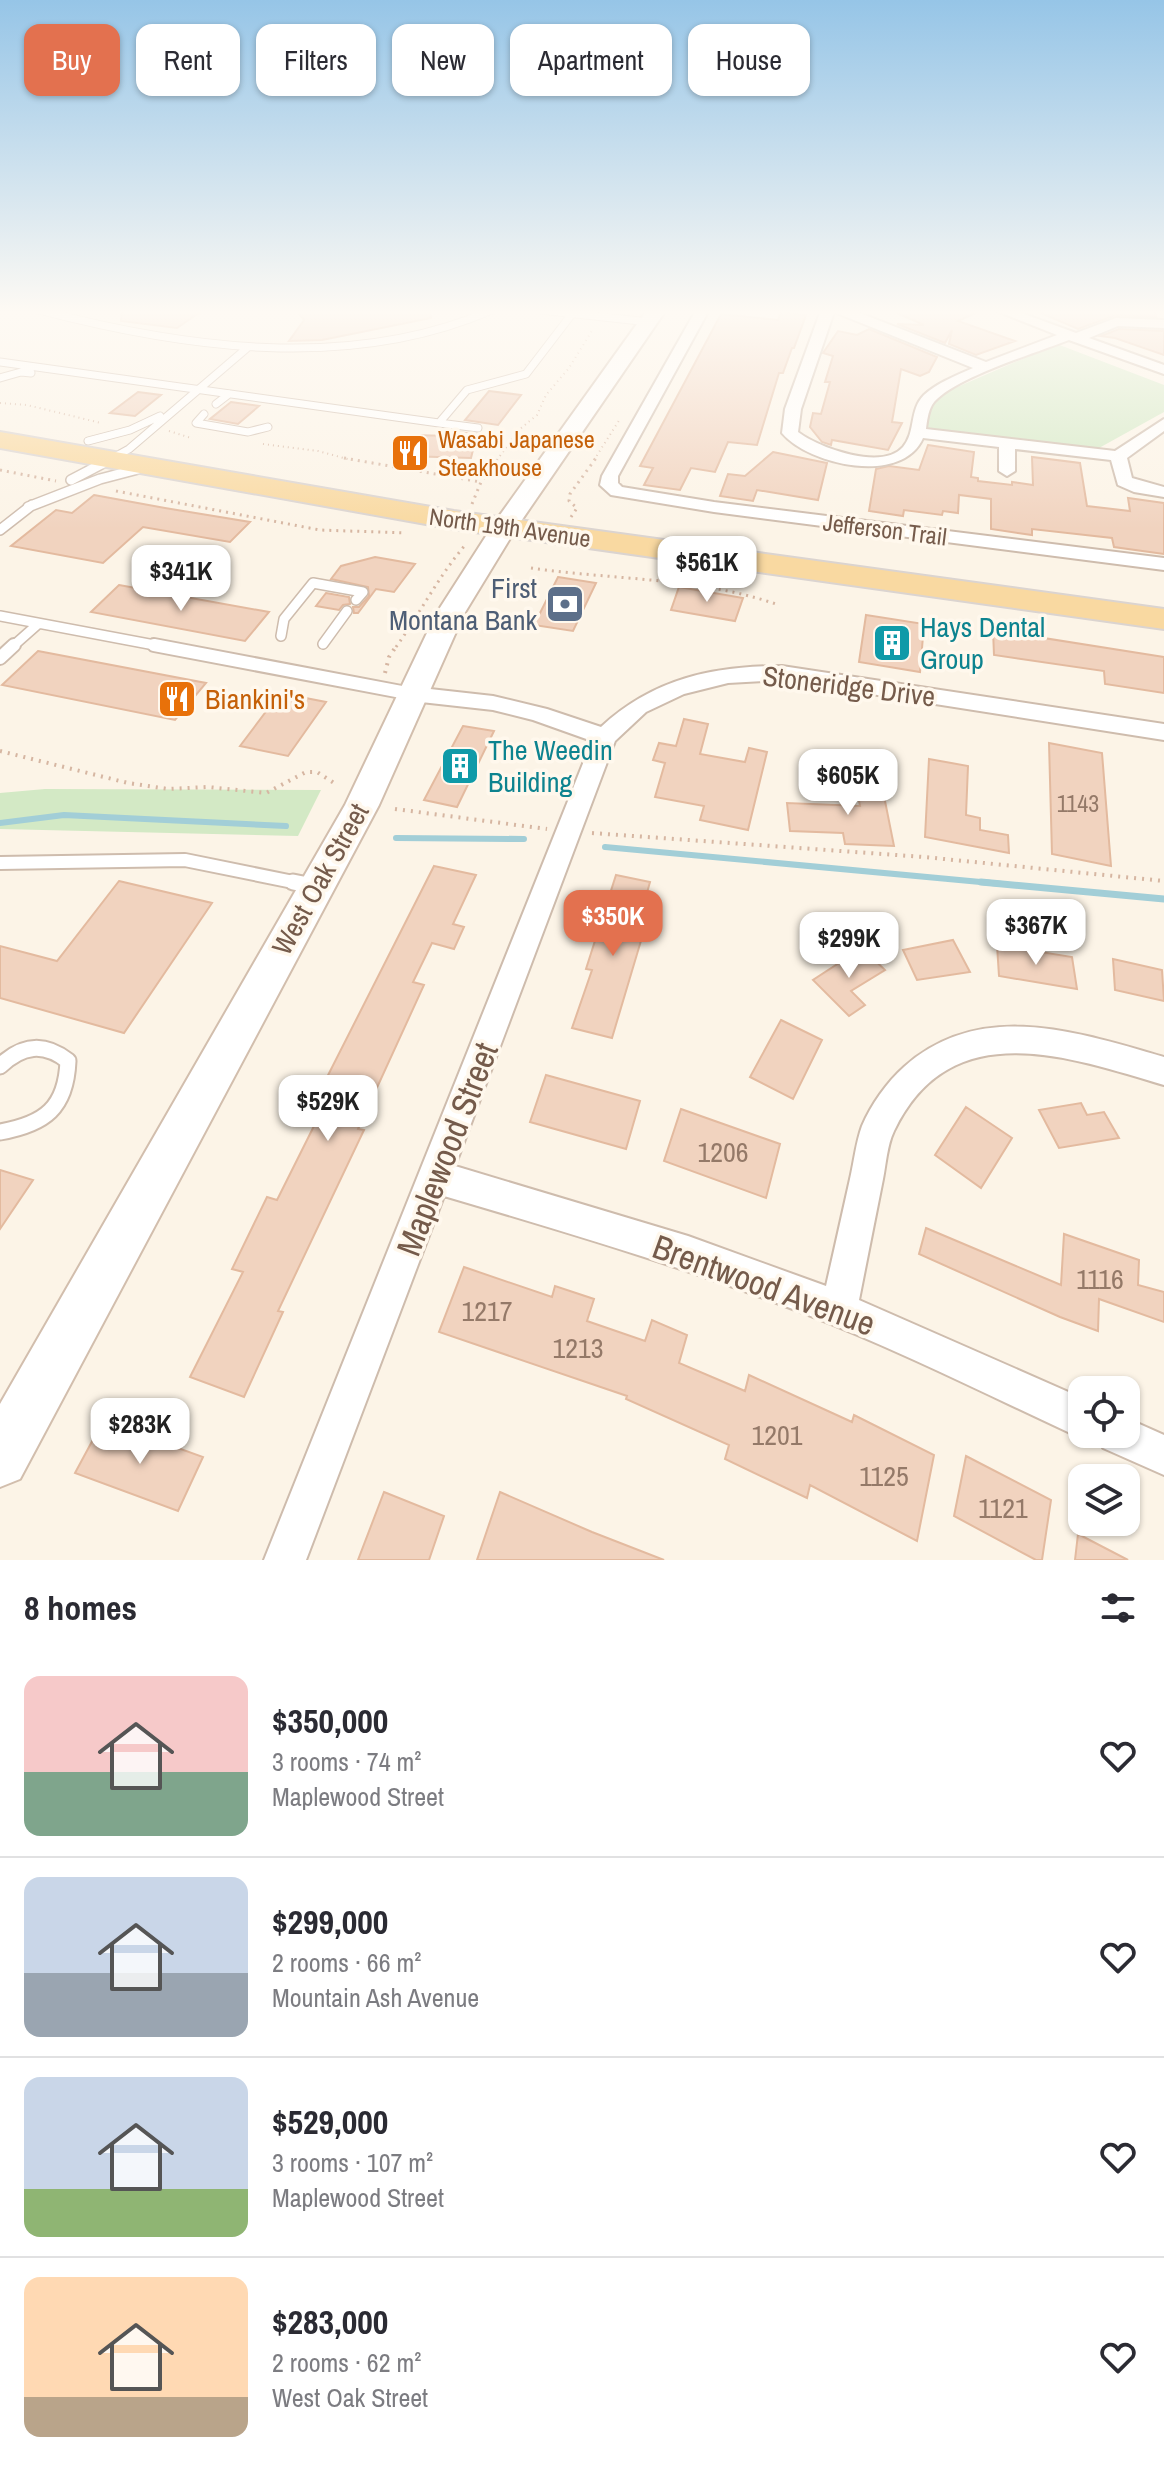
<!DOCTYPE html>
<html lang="en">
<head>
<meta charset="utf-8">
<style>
  body { margin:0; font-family:"Archivo Narrow",sans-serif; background:#f2f2f3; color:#2b2b33; height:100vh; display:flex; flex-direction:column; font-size:30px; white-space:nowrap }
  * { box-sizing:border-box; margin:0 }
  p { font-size:26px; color:#7c7c81 }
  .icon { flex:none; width:44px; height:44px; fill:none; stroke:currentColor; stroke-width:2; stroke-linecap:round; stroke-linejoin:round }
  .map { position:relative; height:1560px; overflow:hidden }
  .details { display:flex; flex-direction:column; background:#fff; flex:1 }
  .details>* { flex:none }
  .guide { position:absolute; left:24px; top:24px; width:1116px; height:72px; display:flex; gap:16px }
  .tools { position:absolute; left:1068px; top:1376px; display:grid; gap:16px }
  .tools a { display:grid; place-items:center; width:72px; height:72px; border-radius:16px; background:#fff; box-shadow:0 2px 6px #0004; font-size:40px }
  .price { position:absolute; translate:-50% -68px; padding:0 18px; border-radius:16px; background:#fff; color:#222; font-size:26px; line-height:52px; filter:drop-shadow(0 2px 4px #0008) }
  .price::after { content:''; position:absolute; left:50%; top:48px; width:24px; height:18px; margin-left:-12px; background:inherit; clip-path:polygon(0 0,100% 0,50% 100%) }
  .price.current { background:#e3714f; color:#fff }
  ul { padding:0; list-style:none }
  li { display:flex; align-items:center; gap:24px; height:200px; padding:0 24px }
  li+li { border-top:2px solid #e1e1e2 }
  li span { display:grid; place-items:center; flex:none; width:224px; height:160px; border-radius:16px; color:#555 }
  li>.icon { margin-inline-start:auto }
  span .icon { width:96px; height:96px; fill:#fffc; stroke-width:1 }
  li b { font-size:34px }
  h2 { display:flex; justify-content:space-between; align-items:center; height:96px; padding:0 24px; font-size:34px }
  .pill { padding:0 28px; border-radius:16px; background:#fff; box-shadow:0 2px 6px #0004; font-size:28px; line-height:72px }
  .pill.current { background:#e3714f; color:#fff }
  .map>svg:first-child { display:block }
</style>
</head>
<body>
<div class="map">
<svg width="1164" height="1560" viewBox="0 0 1164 1560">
  <rect width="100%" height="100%" fill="#fcf4e7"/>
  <path fill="#d3e9c5" d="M1057 344 1164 385V412L1099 448 929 429 923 418 927 404 939 395Z
    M45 789 321 790 298 836 0 829V793Z"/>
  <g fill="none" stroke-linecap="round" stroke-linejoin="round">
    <path stroke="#a2ced7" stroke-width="6" d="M0 823 64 815 286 826
      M396 838 524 839
      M605 847 1002 884"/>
    <path stroke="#a2ced7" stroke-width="7" d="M981 882 1164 899"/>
  </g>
  <path fill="#f1d3bf" stroke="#e3ba9f" stroke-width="2" d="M122 310H203L177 328 121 321Z
    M296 310H430L431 318 322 340 289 341 304 320Z
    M890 310H982L958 321 1015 341 976 355 949 344 952 330 945 343 897 324 924 325Z
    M1034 310H1154L1156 317 1116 315 1078 329Z
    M781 312 806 315 794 348H792L783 373H779L757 445 728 442 715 472 691 468 680 490 644 485 653 468 640 466 721 314 778 320Z
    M869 329 937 357 929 372 920 376 901 369 892 422 902 423 888 450 832 440 831 445 822 442 810 427 813 413 821 414 830 382H825L833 356 823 353 838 331 857 335Z
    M1119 329 1164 331V355L1115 338 1101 336Z
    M489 391 521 395 498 425 465 420Z
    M138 392 161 395 135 416 110 413Z
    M231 402 259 406 238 424 210 419Z
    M455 432 477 434 471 458 405 456 413 435 451 436Z
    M928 445 974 452 971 477 978 478V481L1012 485V482L1033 485 1032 457 1080 463 1087 506 1130 511 1128 498 1164 503V554L1114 547 1112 538 1032 529V535L991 529V499L959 495 958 513 943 511 942 515 904 510 903 516 869 511 876 469 889 466 919 470Z
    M773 452 827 463 818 500 757 490 753 501 720 496 728 474 745 476Z
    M94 495 165 508 250 522 230 542 143 527 103 563 11 546 56 510 72 513Z
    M375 557 415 564 394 592 376 589 358 613H354L353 607H359L369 596 368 587 331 579 341 566Z
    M558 577 596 583 573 631 534 625Z
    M119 585 130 587 269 612 245 641 91 612Z
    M679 587 743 598 735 621 671 610Z
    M326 593 349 597 350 604 343 605 339 610 316 606Z
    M866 615 924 624 920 672 859 662Z
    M993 630 1164 657V693L1105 684 1104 671 994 655Z
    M38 651 206 683 175 720 2 685Z
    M280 693 326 702 288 756 240 746Z
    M684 719 708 724 700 754 745 762 749 748 767 752 748 830 700 820 704 806 655 797 665 763 653 760 659 743 676 746Z
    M463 726 494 731 457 807 424 800Z
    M1049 743 1102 753 1111 866 1052 854Z
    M929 759 968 766 966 815 980 818V830L1008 835 1009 853 925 837Z
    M855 780 881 781 894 846 845 844 843 833 790 831 787 803 860 806Z
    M434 866 476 875 453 924 464 927 454 949 432 943 413 982 424 985 358 1129 364 1130 278 1311 283 1312 244 1397 190 1377 243 1272 232 1269 267 1197 277 1200 328 1098 318 1095Z
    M616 875 650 882 636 932 643 934 612 1038 572 1028 592 970 586 969Z
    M119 881 212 903 124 1033 0 998V946L57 961Z
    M953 940 970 972 917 980 903 950Z
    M997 945 1072 957 1077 989 999 976Z
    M862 948 885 970 851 991 865 1005 849 1016 813 980Z
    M1113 959 1162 970 1164 1001 1115 990Z
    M781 1020 822 1040 793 1099 750 1077Z
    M546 1075 640 1101 626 1149 530 1122Z
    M1081 1103 1087 1115 1104 1112 1119 1138 1059 1148 1039 1110Z
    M966 1107 1012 1138 981 1188 935 1155Z
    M681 1109 780 1144 766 1198 664 1161Z
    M0 1170 33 1180 0 1229Z
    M926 1228 1061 1285 1064 1234 1139 1260 1138 1285 1164 1292V1322L1099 1299 1098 1331 1060 1317 919 1254Z
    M464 1267 552 1297 555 1286 594 1299 587 1321 645 1341 652 1320 687 1335 679 1363 745 1391 749 1375 852 1422 854 1415 934 1455 917 1541 810 1485 807 1498 725 1459 729 1445 626 1399 627 1396 439 1332Z
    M103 1421 203 1457 178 1511 75 1473Z
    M966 1456 1051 1500 1042 1560H1036L954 1516Z
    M384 1492 444 1516 429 1560H358Z
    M500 1492 592 1532 664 1560H477Z
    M1078 1534 1128 1560H1075Z"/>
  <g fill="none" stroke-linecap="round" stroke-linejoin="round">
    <g stroke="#cebcad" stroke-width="9">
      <path id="lane-far3" d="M39 310C184 348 350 372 492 310
        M540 310 649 322
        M0 362 439 423 467 390 526 374 575 310
        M0 378 21 372 31 373
        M216 404 229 394
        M204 414 196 423 248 432 268 427
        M439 423 478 428
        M88 441 130 430 160 416
        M109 460 129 449 247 348"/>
    </g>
    <g stroke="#cebcad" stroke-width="12">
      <path id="lane-far2" d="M71 480 113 458
        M28 507 100 479 142 468
        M0 530 32 505
        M0 616 165 647
        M281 636 284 619 313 583 363 592 356 600
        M323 644 347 611
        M12 647 38 624"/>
    </g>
    <g stroke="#cebcad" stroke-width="16">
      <path id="lane-far1" d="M154 645 412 694
        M0 658 14 645
        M0 863 185 860 303 884"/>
    </g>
    <g stroke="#cebcad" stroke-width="19">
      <path id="lane" d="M293 882 313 886
        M0 1066C22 1045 44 1042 68 1061 66 1108 45 1124 0 1132"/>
    </g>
    <g stroke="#cebcad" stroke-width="4">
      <path id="street" d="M696 310H709L618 476V483L622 487 714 502 1164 558V570L714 512 611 495 600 485 602 476Z
        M821 310H852L986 362 1057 335 994 310H1013L1076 333 1116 318 1164 320V328L1118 326 1089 338 1164 365V374L1069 340C1039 352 949 379 932 405 928 412 927 421 926 429L1115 451 1164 419V431L1127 458 1132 478 1164 487V497L1134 492 1118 485 1111 460 1015 449V471L1007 476 999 471V447L923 438C902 486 809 465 782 433L785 409ZM834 312 973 368C957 375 937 383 924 395 909 410 916 432 903 447 882 471 819 448 798 432L801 409Z
        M782 666 1164 724V740L782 680 728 683 684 694 646 712 615 741 455 1166 688 1236 826 1286C834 1251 842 1215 850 1179 854 1162 856 1142 862 1126 871 1105 887 1082 904 1067 980 999 1077 1032 1164 1057V1085C1066 1056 950 1014 894 1131 887 1145 886 1164 883 1179 875 1219 867 1259 859 1300L1082 1398V1434H1090L1082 1437 1068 1432C982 1392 896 1349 808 1315 688 1268 566 1232 444 1196L306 1560H264L592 741 533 720 493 710 412 701 404 699 401 694 404 689 412 687 493 696 547 709 601 727C653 679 712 666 782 666Z
        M1126 1418 1164 1435V1475L1103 1448 1097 1434H1126Z"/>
    </g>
    <g stroke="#d2bead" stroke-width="4">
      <path id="secondary" d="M647 310H666L517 527 464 614 379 805 20 1479 0 1487V1404L345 805 436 614 495 522Z"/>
    </g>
    <g stroke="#dbd4d0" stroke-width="4">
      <path id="primary" d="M0 432 454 511 1164 609V629L454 529 0 448Z"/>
    </g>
    <path stroke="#d6b6a2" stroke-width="2" stroke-dasharray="1 4" stroke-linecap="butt" d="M0 403 27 405 101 423
      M169 431 191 438
      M263 444 318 451 351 460
      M497 460 520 429 537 415 546 395 569 368 593 329
      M594 460 620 419"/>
    <path stroke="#d6b6a2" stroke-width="3" stroke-dasharray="2 5" stroke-linecap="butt" d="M344 458 481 482
      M0 470 56 481
      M116 491 320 530 406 533
      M472 504 481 482 499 458
      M571 517 577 508 569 501 570 494 596 458
      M531 568C613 580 696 577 776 604
      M396 647C421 612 439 575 467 543"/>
    <path stroke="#d6b6a2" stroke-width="4" stroke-dasharray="2 6" stroke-linecap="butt" d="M385 673 389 657 397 645
      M0 751 128 783 168 789 208 787 266 793 306 772H317L334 783
      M395 809 547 829
      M592 833 924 857 1164 881"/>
    <use href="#lane-far3" stroke="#fff" stroke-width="7"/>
    <use href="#lane-far2" stroke="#fff" stroke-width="9"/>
    <use href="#lane-far1" stroke="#fff" stroke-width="12"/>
    <use href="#lane" stroke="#fff" stroke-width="15"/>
    <use href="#street" fill="#fff" fill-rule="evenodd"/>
    <use href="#secondary" fill="#fff" fill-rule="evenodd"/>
    <use href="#primary" fill="#f9d9a1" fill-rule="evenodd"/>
  </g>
  <linearGradient id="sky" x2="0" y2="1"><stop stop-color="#96c5e7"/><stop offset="0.59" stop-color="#fefaf4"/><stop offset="1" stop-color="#fefaf4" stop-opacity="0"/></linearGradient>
  <rect width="1164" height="529" fill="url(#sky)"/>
  <defs>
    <g id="restaurant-square" transform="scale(2)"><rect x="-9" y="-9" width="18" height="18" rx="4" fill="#e8710a" stroke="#fff8ed"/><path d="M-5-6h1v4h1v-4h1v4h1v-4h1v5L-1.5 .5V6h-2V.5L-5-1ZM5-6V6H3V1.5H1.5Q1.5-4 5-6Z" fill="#fff"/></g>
    <g id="bank-square" transform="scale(2)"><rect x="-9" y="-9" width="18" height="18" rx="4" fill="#5c6f8a" stroke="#fff8ed"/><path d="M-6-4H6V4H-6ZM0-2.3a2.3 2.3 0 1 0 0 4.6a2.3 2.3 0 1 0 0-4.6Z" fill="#fff"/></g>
    <g id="building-square" transform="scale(2)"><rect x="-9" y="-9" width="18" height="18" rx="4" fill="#0f9aa8" stroke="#fff8ed"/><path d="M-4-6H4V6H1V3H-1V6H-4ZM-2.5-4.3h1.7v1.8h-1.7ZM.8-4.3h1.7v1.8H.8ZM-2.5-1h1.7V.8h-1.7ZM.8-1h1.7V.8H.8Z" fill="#fff"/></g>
  </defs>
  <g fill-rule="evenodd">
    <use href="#restaurant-square" x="410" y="453"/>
    <use href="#bank-square" x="565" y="604"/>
    <use href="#building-square" x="892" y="643"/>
    <use href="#restaurant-square" x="177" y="699"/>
    <use href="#building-square" x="460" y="766"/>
  </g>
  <g text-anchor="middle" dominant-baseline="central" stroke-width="7" stroke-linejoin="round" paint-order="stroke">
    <g font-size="24" fill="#c56008" stroke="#fff8ed" text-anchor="start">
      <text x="438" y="439">Wasabi Japanese<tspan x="438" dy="28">Steakhouse</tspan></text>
    </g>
    <g font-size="24" fill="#755b4b" stroke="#fff8ed">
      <text transform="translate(510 527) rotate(8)">North 19th Avenue</text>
      <text transform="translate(885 529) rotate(7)">Jefferson Trail</text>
    </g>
    <g font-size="24" fill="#947968">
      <text x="1078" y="803">1143</text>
    </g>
    <g font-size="28" fill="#4e5e75" stroke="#fff8ed" text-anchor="end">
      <text x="537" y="588">First<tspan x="537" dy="32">Montana Bank</tspan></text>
    </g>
    <g font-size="28" fill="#0d838f" stroke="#fff8ed" text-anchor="start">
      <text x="920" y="627">Hays Dental<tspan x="920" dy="32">Group</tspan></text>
      <text x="488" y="750">The Weedin<tspan x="488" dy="32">Building</tspan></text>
    </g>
    <g font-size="28" fill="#755b4b" stroke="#fff8ed">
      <text transform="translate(849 686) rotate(7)">Stoneridge Drive</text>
      <text transform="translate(320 879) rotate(-61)">West Oak Street</text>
    </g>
    <g font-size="28" fill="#c56008" stroke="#fff8ed" text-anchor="start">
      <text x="205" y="699">Biankini's</text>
    </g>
    <g font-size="28" fill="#947968">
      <text x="723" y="1152">1206</text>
      <text x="1100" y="1279">1116</text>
      <text x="487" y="1311">1217</text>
      <text x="578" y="1348">1213</text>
      <text x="777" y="1435">1201</text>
      <text x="884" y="1476">1125</text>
      <text x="1003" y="1508">1121</text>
    </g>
    <g font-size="34" fill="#755b4b" stroke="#fff8ed">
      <text transform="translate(447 1149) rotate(-69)">Maplewood Street</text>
      <text transform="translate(764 1285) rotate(20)">Brentwood Avenue</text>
    </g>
  </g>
</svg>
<div class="tools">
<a><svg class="icon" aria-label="locate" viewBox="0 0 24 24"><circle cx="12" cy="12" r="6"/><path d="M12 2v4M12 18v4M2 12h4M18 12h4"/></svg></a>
<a><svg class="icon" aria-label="layers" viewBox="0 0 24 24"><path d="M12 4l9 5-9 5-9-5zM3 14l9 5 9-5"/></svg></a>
</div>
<b class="price" style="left:707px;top:604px">$561K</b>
<b class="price" style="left:181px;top:613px">$341K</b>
<b class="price" style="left:848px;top:817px">$605K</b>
<b class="price current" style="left:613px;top:958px">$350K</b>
<b class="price" style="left:1036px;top:967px">$367K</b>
<b class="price" style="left:849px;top:980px">$299K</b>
<b class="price" style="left:328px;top:1143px">$529K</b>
<b class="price" style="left:140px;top:1466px">$283K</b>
<div class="guide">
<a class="pill current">Buy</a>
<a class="pill">Rent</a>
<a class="pill">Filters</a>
<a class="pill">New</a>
<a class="pill">Apartment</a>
<a class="pill">House</a>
</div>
</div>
<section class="details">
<h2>8 homes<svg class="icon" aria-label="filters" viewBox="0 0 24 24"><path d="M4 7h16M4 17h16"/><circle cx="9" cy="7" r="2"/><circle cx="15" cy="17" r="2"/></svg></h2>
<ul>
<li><span style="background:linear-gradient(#f6c9c9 60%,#7fa58c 0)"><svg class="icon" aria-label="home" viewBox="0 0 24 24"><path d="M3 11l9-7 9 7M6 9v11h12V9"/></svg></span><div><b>$350,000</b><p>3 rooms · 74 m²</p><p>Maplewood Street</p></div><svg class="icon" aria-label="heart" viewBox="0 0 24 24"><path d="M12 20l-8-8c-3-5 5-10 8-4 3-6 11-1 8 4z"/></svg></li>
<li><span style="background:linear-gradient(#c9d6e8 60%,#9aa5b1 0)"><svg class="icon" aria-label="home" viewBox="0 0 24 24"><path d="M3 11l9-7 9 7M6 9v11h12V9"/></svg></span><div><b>$299,000</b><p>2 rooms · 66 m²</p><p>Mountain Ash Avenue</p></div><svg class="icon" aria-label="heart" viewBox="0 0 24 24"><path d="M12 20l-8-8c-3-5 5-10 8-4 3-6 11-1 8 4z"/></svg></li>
<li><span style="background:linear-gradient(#c9d6e8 70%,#8fb573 0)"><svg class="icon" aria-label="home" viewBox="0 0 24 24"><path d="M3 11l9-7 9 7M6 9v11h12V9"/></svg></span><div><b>$529,000</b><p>3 rooms · 107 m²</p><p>Maplewood Street</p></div><svg class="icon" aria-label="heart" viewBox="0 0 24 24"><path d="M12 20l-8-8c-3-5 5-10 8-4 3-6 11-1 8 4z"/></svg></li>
<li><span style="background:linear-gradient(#ffd9b3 75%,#b9a48a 0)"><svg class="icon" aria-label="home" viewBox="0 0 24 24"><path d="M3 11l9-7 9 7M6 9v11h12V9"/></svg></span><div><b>$283,000</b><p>2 rooms · 62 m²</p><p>West Oak Street</p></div><svg class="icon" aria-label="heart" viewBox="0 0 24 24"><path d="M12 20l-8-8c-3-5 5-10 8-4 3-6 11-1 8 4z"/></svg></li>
</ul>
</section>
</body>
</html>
